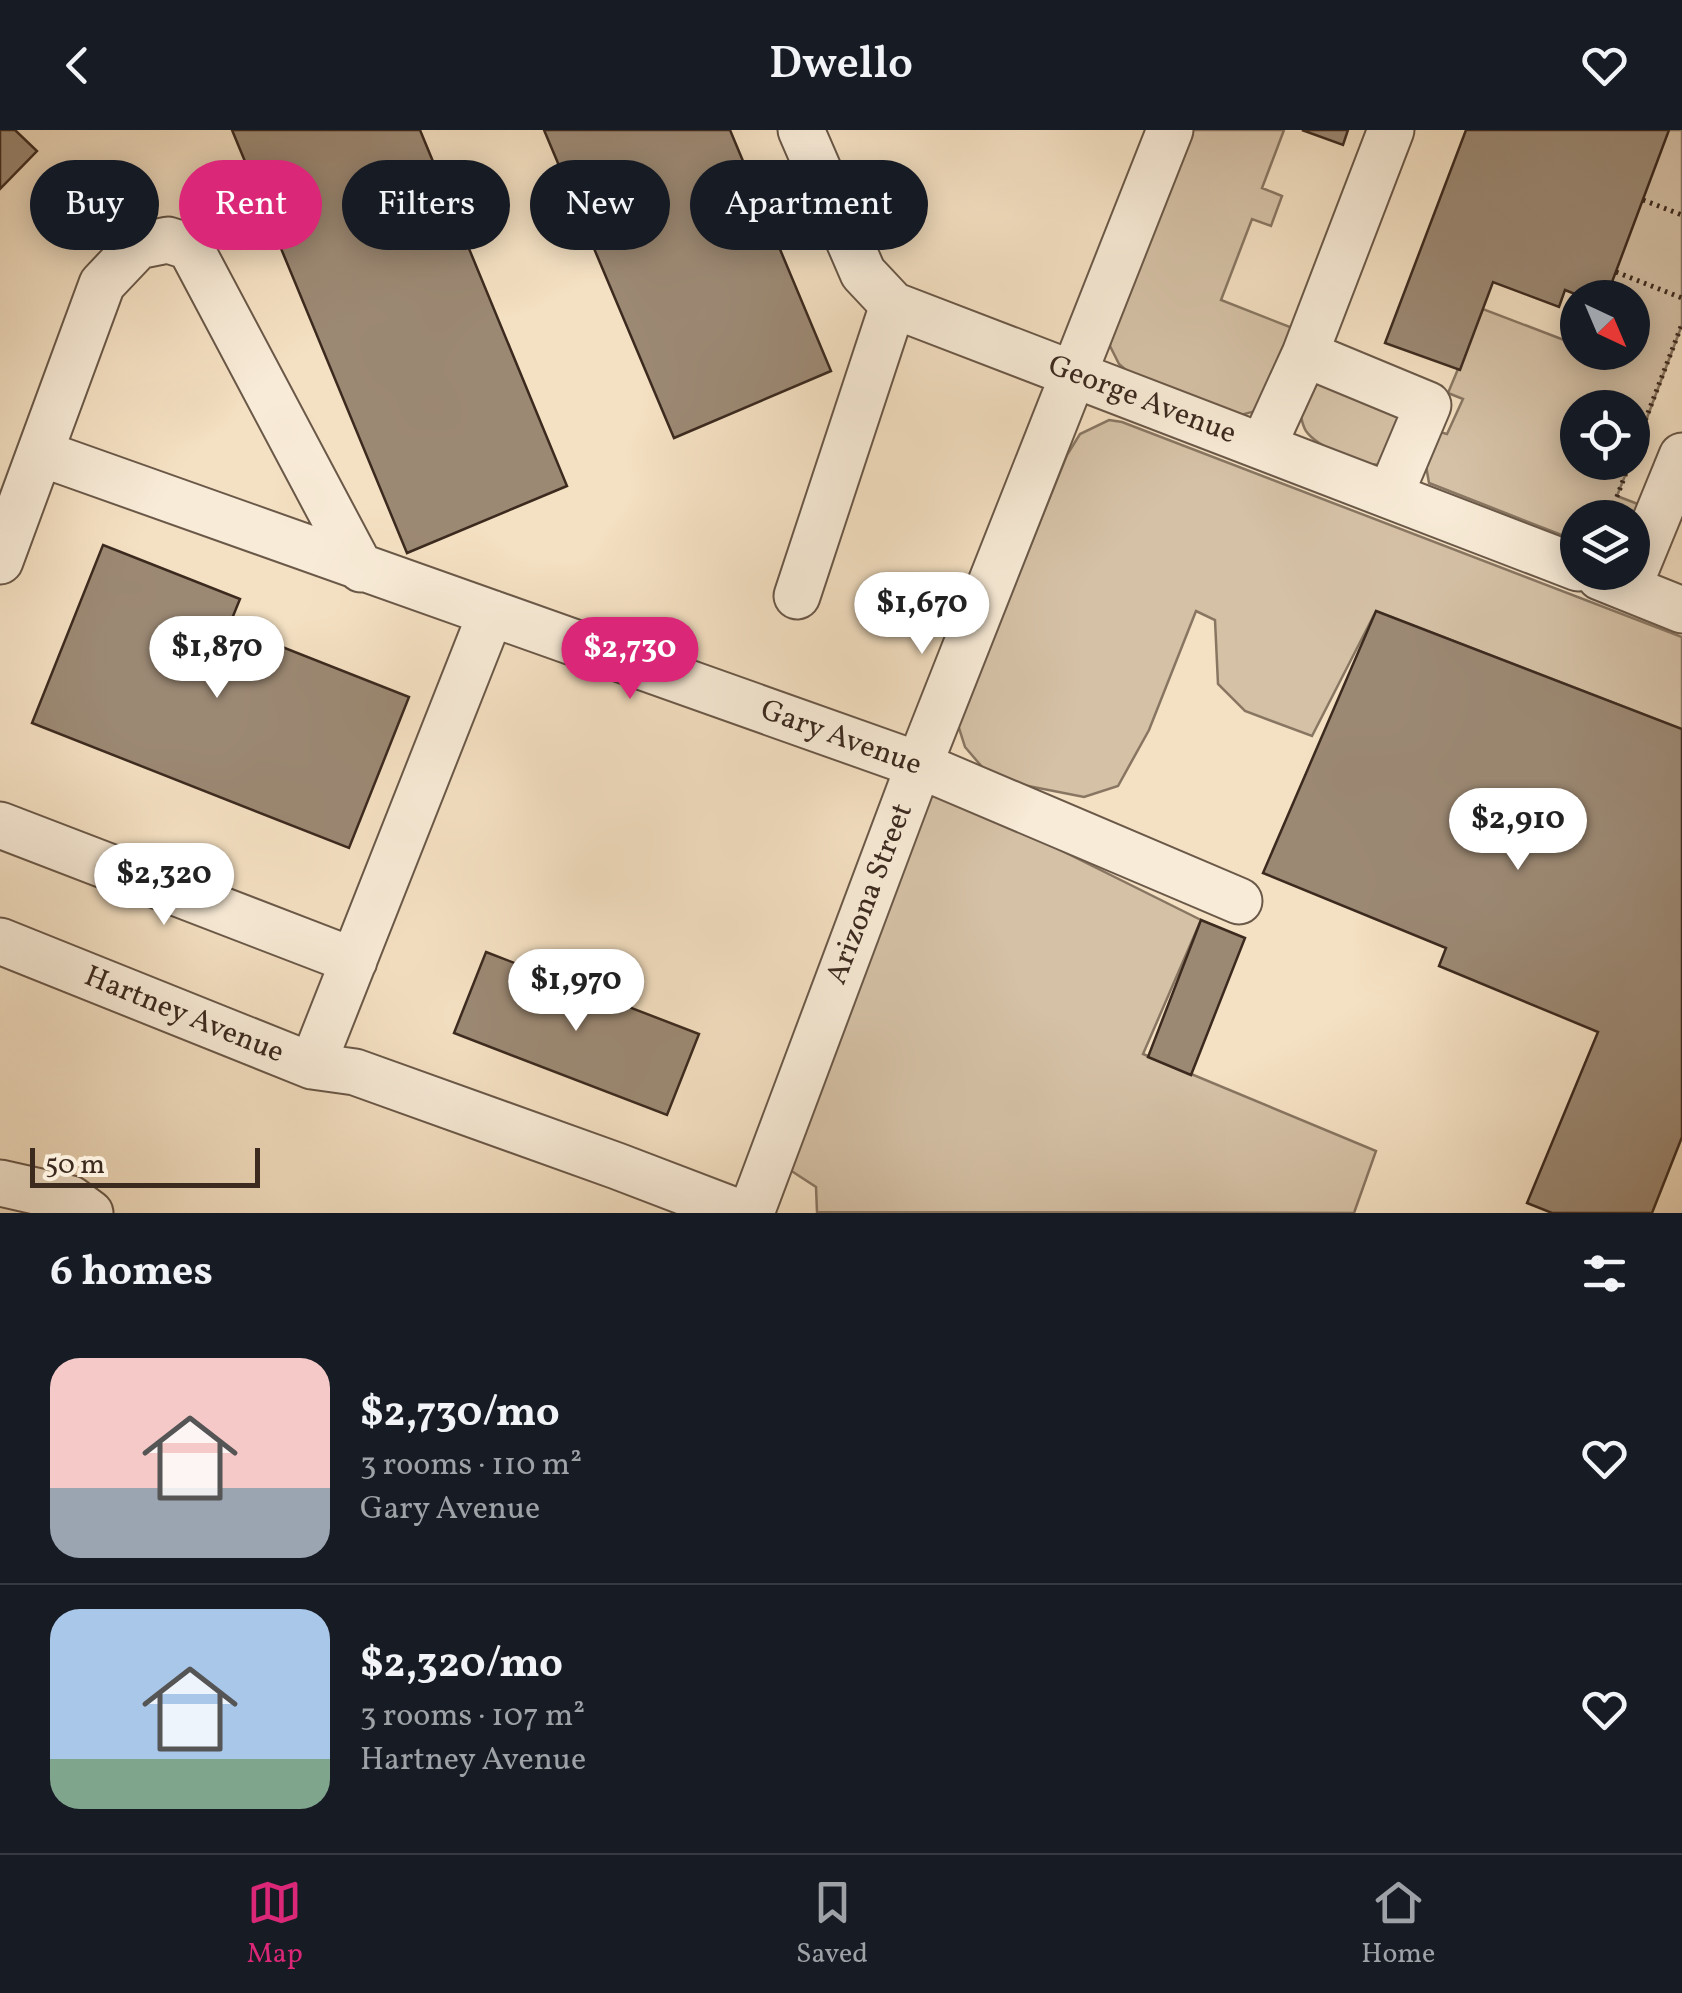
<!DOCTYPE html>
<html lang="en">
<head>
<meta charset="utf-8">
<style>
  body { margin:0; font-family:Vollkorn,serif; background:#20242c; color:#f1f3f6; height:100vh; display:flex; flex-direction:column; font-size:38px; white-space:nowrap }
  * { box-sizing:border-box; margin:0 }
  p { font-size:32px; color:#9ea1a6 }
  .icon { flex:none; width:55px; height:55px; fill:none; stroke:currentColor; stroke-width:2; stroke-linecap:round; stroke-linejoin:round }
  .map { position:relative; height:1083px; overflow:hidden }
  .sheet { display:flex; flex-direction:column; background:#171b24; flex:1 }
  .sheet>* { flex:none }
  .banner { position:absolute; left:30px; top:30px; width:1000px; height:90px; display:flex; gap:20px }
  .needle { width:65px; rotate:136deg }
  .controls { position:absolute; left:1560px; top:150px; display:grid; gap:20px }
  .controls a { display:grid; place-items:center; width:90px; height:90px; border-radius:50%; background:#171b24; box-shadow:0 5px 25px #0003; font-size:50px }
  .scale { position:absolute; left:30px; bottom:25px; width:230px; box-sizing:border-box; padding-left:10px; border:5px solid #3c2a1f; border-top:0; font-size:28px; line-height:35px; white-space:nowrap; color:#3c2a1f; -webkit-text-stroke:8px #f8ebd7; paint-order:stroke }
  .price { position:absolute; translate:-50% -85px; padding:0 22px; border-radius:35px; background:#fff; color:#222; font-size:32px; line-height:65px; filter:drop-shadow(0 2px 5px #0008) }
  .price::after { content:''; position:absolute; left:50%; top:60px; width:30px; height:22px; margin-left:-15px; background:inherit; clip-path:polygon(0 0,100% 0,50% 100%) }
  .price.selected { background:#db2777; color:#fff }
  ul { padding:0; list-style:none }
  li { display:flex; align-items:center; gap:30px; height:250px; padding:0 50px }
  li+li { border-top:2px solid #363941 }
  li span { display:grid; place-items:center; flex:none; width:280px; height:200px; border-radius:30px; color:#555 }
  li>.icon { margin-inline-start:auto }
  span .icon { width:120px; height:120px; fill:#fffc; stroke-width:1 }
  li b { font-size:42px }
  h2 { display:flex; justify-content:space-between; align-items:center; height:120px; padding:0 50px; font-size:42px }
  .chip { padding:0 35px; border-radius:45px; background:#171b24; box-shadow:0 5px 25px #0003; font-size:35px; line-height:90px }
  .chip.selected { background:#db2777; color:#fff }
  header { display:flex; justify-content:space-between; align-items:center; height:130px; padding:0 50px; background:#171b24; font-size:45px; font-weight:600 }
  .tab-bar { display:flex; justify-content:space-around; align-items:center; height:140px; border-top:2px solid #363941; background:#171b24; font-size:28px; color:#9ea1a6 }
  .tab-bar a { display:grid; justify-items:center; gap:5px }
  .tab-bar .selected { color:#db2777 }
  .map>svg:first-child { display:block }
</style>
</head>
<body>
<header><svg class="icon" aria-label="back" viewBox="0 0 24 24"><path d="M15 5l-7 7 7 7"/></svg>Dwello<svg class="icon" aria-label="heart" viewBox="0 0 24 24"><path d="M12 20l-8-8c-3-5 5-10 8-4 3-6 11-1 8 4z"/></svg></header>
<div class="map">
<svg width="1682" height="1083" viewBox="0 0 1682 1083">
  <rect width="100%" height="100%" fill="#f4e0c2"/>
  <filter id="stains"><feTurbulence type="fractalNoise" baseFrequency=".002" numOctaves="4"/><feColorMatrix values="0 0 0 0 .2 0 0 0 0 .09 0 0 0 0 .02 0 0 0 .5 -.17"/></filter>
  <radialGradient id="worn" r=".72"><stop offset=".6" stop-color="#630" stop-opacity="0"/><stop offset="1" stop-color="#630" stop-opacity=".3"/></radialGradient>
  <path fill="#d5c1a6" stroke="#887662" stroke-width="2.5" d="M1188 0H1284L1262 58 1282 66 1271 96 1252 89 1221 170 1300 201 1256 281 1237 286 1134 247 1119 234 1110 216 1112 194Z
    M1666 0H1682V195L1633 325 1632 278H1578V332L1630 333 1617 366 1643 376 1633 400 1632 388H1578L1577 411 1429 353 1424 324 1432 300 1447 304 1463 269 1448 263 1483 179 1577 215 1578 222H1632V168L1602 167Z
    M1325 248 1403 280 1385 334C1367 339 1317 317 1306 301 1302 295 1301 286 1299 278L1311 253Z
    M1109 290 1122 292 1682 507V599L1376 481 1312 606 1245 581 1218 554 1215 490 1196 481 1149 600 1118 656 1084 667 1018 654 983 638 965 617 958 595 1067 325 1080 304Z
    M934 657 1201 790 1143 924 1376 1021 1354 1083 817 1082 816 1057 790 1040Z"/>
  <path fill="#9c8974" stroke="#3c2a1f" stroke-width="2.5" d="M0 0H15L37 21 0 59Z
    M232 0H420L567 356 407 423Z
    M544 0H730L831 241 674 308Z
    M1302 0H1348L1343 15Z
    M1466 0H1669L1606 168H1585L1565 160 1559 177 1493 152 1460 240 1385 213Z
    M103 415 240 469 229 496 409 567 349 718 32 593Z
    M1376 481 1682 599V1007L1652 1083H1552L1527 1073 1598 902 1439 836 1446 818 1263 743Z
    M1201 790 1245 808 1191 945 1148 927Z
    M486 822 699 904 667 985 454 903Z"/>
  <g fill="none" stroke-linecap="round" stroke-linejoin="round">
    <g stroke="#6a5848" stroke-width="49">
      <path id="minor" d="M801 0 863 143 893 175 1578 438
        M1305 224 1391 0
        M1263 316 1305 224 1428 275 1390 365
        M40 323 919 635 1239 771
        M0 431 102 154 138 116 168 110 190 117 361 439
        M1600 447 1682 480
        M1628 458 1682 326
        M797 466 893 175
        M0 695 354 831
        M0 811 312 936 355 942 617 1036 740 1083
        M312 936 491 483
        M0 1053 71 1069 90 1083
        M751 1083 919 635 1170 0"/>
    </g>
    <path stroke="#3c2a1f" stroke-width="5" stroke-dasharray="2.5 5" stroke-linecap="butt" d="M1643 70 1682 85
      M1616 142 1682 168
      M1632 325 1682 194
      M1609 388 1630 332"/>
    <use href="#minor" stroke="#f8ebd7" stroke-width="45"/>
  </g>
  <g text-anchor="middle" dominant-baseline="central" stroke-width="8" stroke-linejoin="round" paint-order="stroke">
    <g font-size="30" fill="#3c2a1f" stroke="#f8ebd7">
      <text transform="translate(1142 270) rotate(21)">George Avenue</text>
      <text transform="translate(841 608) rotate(20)">Gary Avenue</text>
      <text transform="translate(870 764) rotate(-69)">Arizona Street</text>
      <text transform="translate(184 885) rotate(22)">Hartney Avenue</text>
    </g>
  </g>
  <rect width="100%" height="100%" filter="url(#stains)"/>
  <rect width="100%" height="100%" fill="url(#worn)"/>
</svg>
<div class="controls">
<a><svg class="needle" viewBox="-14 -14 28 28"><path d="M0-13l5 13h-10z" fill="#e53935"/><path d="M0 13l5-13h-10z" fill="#9ea1a6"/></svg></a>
<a><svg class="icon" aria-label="locate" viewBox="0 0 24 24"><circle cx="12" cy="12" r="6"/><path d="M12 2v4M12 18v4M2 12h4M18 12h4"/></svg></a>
<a><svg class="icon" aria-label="layers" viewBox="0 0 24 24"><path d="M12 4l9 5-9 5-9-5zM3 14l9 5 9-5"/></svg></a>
</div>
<div class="scale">50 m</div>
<b class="price" style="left:922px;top:527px">$1,670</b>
<b class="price" style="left:217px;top:571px">$1,870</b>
<b class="price selected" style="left:630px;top:572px">$2,730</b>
<b class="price" style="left:1518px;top:743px">$2,910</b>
<b class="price" style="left:164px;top:798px">$2,320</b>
<b class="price" style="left:576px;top:904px">$1,970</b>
<div class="banner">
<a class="chip">Buy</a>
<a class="chip selected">Rent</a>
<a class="chip">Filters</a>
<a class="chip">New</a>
<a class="chip">Apartment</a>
</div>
</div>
<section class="sheet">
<h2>6 homes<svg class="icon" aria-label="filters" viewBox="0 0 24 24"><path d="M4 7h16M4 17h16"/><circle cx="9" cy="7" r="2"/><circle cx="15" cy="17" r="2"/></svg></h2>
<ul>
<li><span style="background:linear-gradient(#f6c9c9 65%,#9aa5b1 0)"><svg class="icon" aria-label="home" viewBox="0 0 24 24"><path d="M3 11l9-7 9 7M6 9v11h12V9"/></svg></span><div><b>$2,730/mo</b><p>3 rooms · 110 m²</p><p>Gary Avenue</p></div><svg class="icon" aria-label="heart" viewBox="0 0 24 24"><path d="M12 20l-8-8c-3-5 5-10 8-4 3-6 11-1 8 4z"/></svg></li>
<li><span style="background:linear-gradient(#a9c7e8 75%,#7fa58c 0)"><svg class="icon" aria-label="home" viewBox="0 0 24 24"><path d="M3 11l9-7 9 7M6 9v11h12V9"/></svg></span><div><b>$2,320/mo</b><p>3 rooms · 107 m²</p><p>Hartney Avenue</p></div><svg class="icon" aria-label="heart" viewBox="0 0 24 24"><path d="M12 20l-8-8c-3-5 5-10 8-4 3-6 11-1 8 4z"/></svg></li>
</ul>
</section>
<nav class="tab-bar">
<a class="selected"><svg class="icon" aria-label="map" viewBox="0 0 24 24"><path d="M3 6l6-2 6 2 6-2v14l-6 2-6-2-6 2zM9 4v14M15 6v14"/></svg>Map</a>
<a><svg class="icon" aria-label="saved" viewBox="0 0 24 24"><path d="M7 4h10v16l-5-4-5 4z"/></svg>Saved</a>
<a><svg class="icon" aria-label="home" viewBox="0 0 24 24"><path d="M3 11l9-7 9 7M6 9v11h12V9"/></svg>Home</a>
</nav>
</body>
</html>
